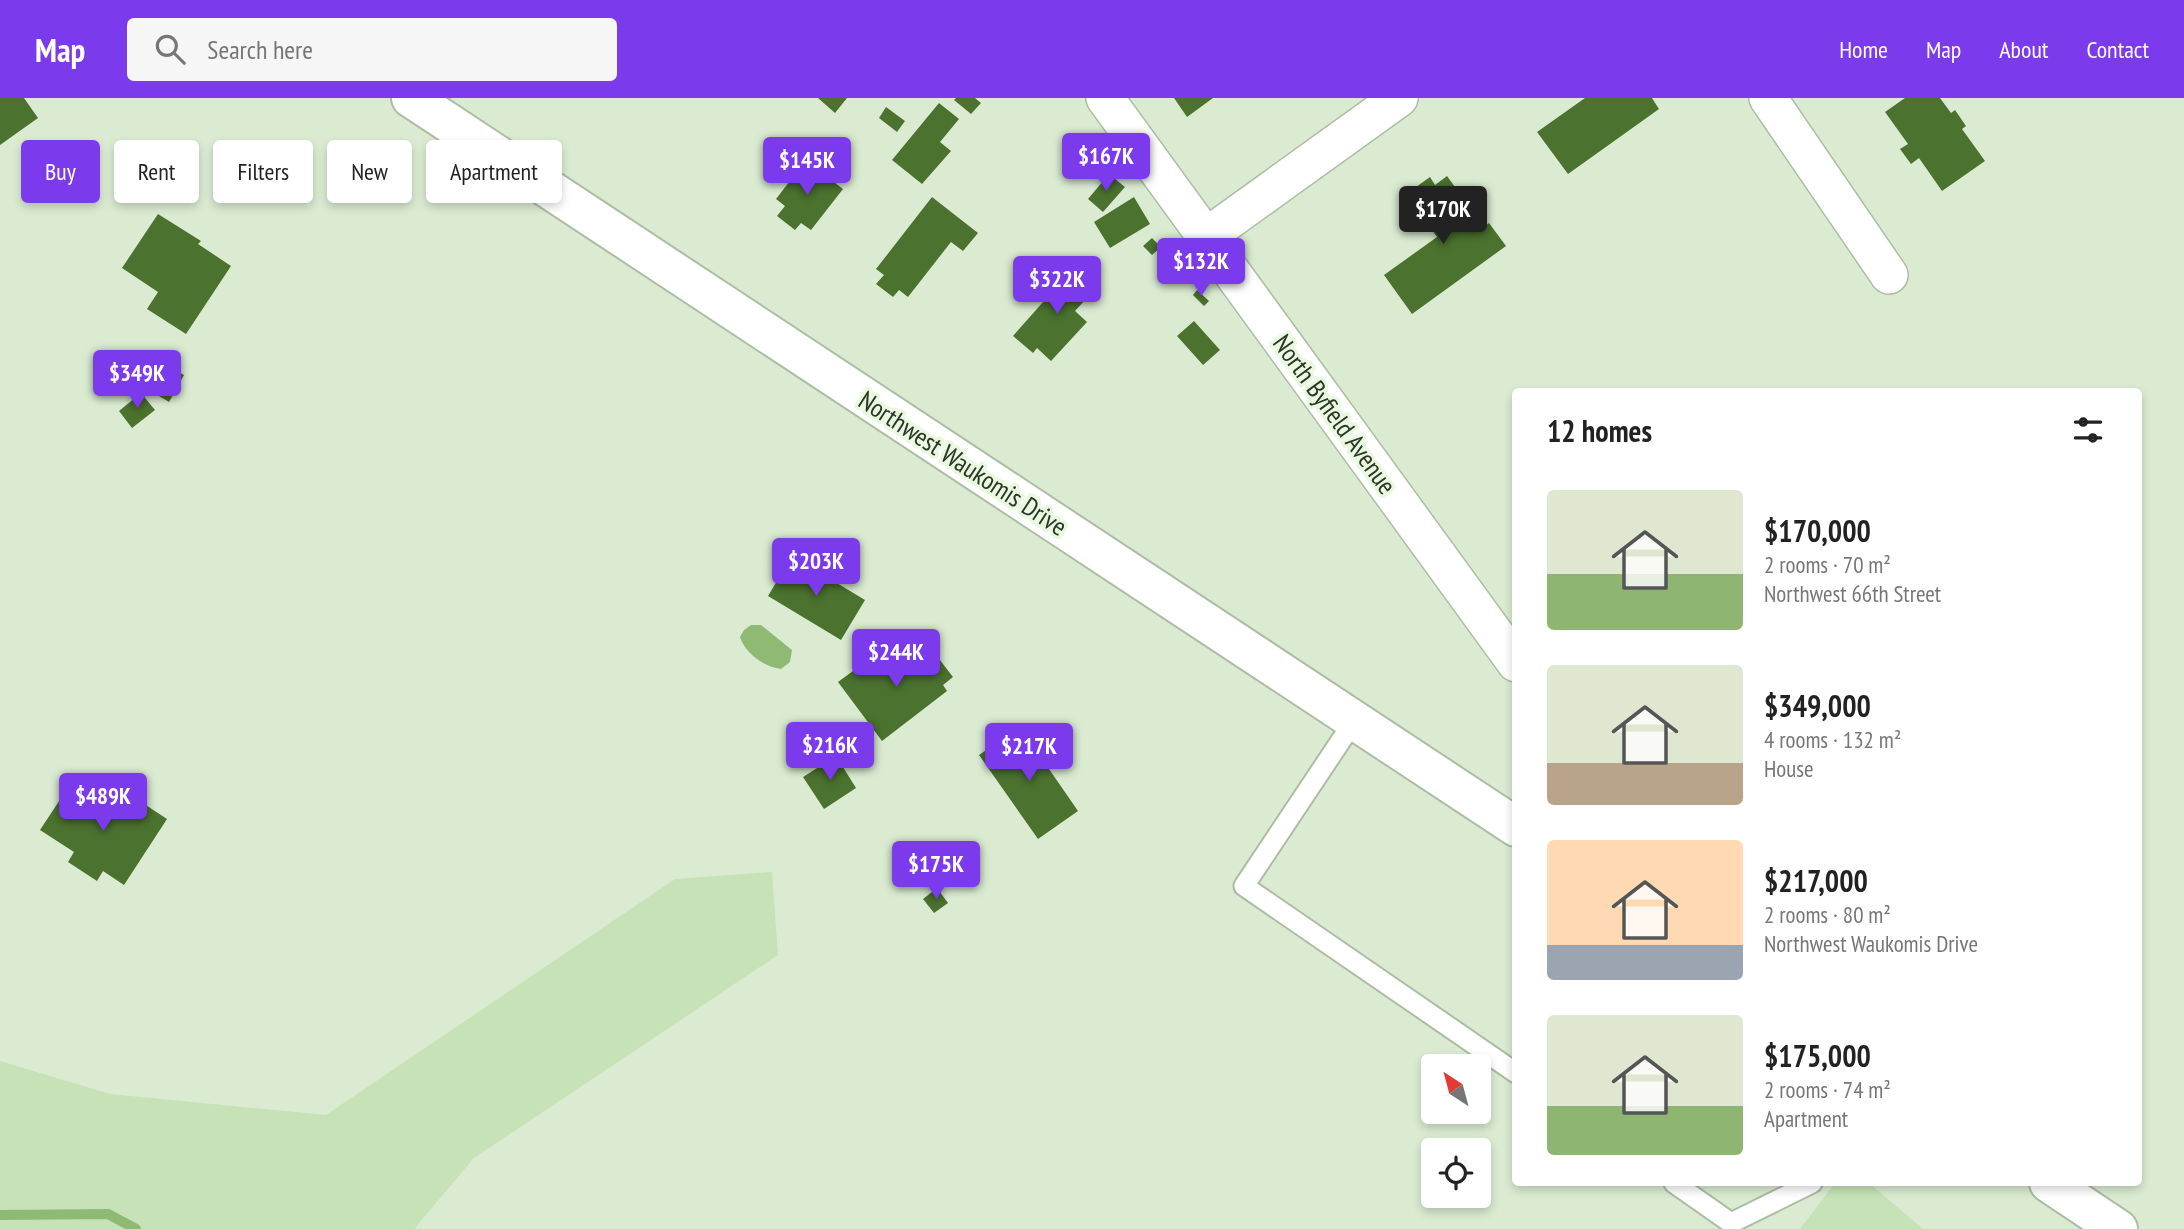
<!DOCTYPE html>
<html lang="en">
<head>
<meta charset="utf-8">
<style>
  body { margin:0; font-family:"PT Sans Narrow",sans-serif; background:#f6f6f6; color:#222; height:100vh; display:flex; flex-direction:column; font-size:26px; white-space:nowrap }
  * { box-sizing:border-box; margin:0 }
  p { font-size:23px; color:#767676 }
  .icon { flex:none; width:38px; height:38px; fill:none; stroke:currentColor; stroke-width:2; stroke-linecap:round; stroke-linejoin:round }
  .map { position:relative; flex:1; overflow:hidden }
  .drawer { position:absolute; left:1512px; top:290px; width:630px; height:798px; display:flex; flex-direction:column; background:#fff; border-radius:7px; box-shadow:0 4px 10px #0003 }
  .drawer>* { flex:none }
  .top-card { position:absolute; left:21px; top:42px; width:665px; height:63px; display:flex; gap:14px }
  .needle { width:46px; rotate:324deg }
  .fabs { position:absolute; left:1421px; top:956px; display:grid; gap:14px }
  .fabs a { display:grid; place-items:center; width:70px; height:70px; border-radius:7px; background:#fff; box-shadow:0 4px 10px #0003; font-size:35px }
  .price { position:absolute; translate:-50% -60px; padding:0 16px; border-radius:7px; background:#7c3aed; color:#fff; font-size:23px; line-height:46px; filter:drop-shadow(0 2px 4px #0008) }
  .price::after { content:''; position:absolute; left:50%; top:42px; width:21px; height:16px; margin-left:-10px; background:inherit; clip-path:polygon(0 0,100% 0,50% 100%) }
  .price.current { background:#222; color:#fff }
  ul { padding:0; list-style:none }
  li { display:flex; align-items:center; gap:21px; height:175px; padding:0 35px }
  li span { display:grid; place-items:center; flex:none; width:196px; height:140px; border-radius:7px; color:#555 }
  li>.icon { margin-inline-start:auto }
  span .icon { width:84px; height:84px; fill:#fffc; stroke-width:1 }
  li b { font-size:30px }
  h2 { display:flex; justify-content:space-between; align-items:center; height:84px; padding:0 35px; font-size:30px }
  .pill { padding:0 24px; border-radius:7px; background:#fff; box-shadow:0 4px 10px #0003; font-size:24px; line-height:63px }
  .pill.current { background:#7c3aed; color:#fff }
  header { display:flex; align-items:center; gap:42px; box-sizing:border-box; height:98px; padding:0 35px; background:#7c3aed; color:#fff }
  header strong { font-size:33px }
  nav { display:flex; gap:38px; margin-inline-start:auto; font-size:24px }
  .search { width:490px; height:63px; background:#f6f6f6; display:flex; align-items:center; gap:18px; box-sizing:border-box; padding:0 24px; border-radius:7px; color:#767676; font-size:26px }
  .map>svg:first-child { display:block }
</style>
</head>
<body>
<header>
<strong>Map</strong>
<div class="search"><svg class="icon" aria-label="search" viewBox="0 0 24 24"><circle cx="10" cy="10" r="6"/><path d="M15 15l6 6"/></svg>Search here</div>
<nav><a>Home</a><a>Map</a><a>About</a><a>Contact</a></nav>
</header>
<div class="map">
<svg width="2184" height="1131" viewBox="0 0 2184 1131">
  <rect width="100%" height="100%" fill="#dbebd2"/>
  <path fill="#c6e2b6" d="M772 774 778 857 474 1060 414 1131H0V963L110 996 326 1017 675 781Z
    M1835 1085H1869L1923 1131H1800Z"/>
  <path fill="#8fba74" d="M751 527H761L792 552 790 564 781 571C764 569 745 555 740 539L744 532Z"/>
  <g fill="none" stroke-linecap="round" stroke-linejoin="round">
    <path stroke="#8fba74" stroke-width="10" d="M0 1117 108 1116 136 1131"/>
  </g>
  <path fill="#4b722e" d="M0 0H24L38 20 0 47Z
    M818 0H847L835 15Z
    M956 0H975L981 5 971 16 954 2Z
    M1174 0H1213L1187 19Z
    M1585 0H1652L1659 11 1568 76 1537 34Z
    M1905 0H1940L1951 15 1955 12 1966 28 1962 31 1985 63 1942 93 1919 60 1911 66 1900 51 1908 46 1885 14Z
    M939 5 959 21 940 44 951 53 922 86 892 62Z
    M886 9 905 23 897 34 879 20Z
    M806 62 843 91 811 132 801 125 795 132 777 118 785 108 776 101Z
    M1109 76 1125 89 1103 114 1088 101Z
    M1447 78 1484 129 1489 125 1506 148 1412 216 1384 177 1437 139 1412 104 1422 97 1416 89 1430 79 1435 87Z
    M932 99 978 135 963 153 951 144 908 199 899 192 893 199 876 186 884 177 876 171Z
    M1134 99 1150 126 1110 150 1094 124Z
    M158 116 201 143 198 146 231 168 186 236 147 211 158 194 122 170Z
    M1152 140 1161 149 1152 157 1143 148Z
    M1075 168 1098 188 1075 213 1087 224 1051 263 1037 250 1033 255 1013 238Z
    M1197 192 1209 203 1204 208 1193 197Z
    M1194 223 1220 252 1203 267 1177 238Z
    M164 266 184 277 169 304 149 292Z
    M141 295 155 312 132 330 119 313Z
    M792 458 865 502 841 542 768 498Z
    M926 544 953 579 943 587 947 593 882 643 838 584 876 556 888 572Z
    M1020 629 1078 713 1038 741 979 657Z
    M836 658 856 690 824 711 803 679Z
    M71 685 114 713 126 694 167 721 124 787 103 773 97 783 68 764 74 754 40 732Z
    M937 790 948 805 934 815 923 801Z"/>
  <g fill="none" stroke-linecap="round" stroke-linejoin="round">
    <g stroke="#adbda4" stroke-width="23">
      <path id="lane" d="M1354 623 1244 788 1516 975
        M1674 1085 1731 1125 1812 1085"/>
    </g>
    <g stroke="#adbda4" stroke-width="40">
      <path id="street" d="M1105 0 1516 565
        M1768 0 1889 177
        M1206 139 1399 0"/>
    </g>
    <g stroke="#adbda4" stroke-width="42">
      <path id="secondary" d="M411 0 1516 729
        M2049 1085 2118 1131"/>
    </g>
    <use href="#lane" stroke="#fff" stroke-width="19"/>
    <use href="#street" stroke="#fff" stroke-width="37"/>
    <use href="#secondary" stroke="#fff" stroke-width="38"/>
  </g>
  <g text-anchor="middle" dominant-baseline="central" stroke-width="7" stroke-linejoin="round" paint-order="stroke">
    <g font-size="26" fill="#2d342a" stroke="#e8f9df">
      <text transform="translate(1335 316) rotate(54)">North Byfield Avenue</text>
      <text transform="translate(963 365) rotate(33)">Northwest Waukomis Drive</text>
    </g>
  </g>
</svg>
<div class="fabs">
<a><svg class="needle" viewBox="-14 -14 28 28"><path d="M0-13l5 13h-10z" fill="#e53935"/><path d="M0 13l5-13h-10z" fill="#767676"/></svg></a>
<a><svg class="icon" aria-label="locate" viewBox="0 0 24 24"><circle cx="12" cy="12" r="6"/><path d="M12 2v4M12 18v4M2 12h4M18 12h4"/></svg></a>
</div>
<b class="price" style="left:1106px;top:95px">$167K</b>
<b class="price" style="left:807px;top:99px">$145K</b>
<b class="price current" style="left:1443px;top:148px">$170K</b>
<b class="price" style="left:1201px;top:200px">$132K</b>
<b class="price" style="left:1057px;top:218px">$322K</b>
<b class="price" style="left:137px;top:312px">$349K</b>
<b class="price" style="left:816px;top:500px">$203K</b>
<b class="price" style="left:896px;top:591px">$244K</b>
<b class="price" style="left:830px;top:684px">$216K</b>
<b class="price" style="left:1029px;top:685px">$217K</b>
<b class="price" style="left:103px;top:735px">$489K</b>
<b class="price" style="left:936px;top:803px">$175K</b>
<div class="top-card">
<a class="pill current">Buy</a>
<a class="pill">Rent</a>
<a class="pill">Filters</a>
<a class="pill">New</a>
<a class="pill">Apartment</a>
</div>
<section class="drawer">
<h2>12 homes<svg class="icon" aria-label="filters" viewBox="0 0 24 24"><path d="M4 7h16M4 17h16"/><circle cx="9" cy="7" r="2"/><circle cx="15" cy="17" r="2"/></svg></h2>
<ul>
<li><span style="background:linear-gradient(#dfe7d0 60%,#8fb573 0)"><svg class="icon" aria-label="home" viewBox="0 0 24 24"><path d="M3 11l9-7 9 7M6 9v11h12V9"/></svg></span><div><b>$170,000</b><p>2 rooms · 70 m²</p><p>Northwest 66th Street</p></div></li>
<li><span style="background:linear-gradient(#dfe7d0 70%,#b9a48a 0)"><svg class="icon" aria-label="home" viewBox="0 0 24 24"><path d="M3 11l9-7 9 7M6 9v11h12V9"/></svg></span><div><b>$349,000</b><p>4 rooms · 132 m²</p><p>House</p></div></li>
<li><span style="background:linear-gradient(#ffd9b3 75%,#9aa5b1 0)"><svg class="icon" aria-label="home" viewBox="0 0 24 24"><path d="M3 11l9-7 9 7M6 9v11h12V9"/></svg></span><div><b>$217,000</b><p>2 rooms · 80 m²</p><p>Northwest Waukomis Drive</p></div></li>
<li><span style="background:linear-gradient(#dfe7d0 65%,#8fb573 0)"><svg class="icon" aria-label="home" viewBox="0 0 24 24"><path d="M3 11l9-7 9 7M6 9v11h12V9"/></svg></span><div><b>$175,000</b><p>2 rooms · 74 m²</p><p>Apartment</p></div></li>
</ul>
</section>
</div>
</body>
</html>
